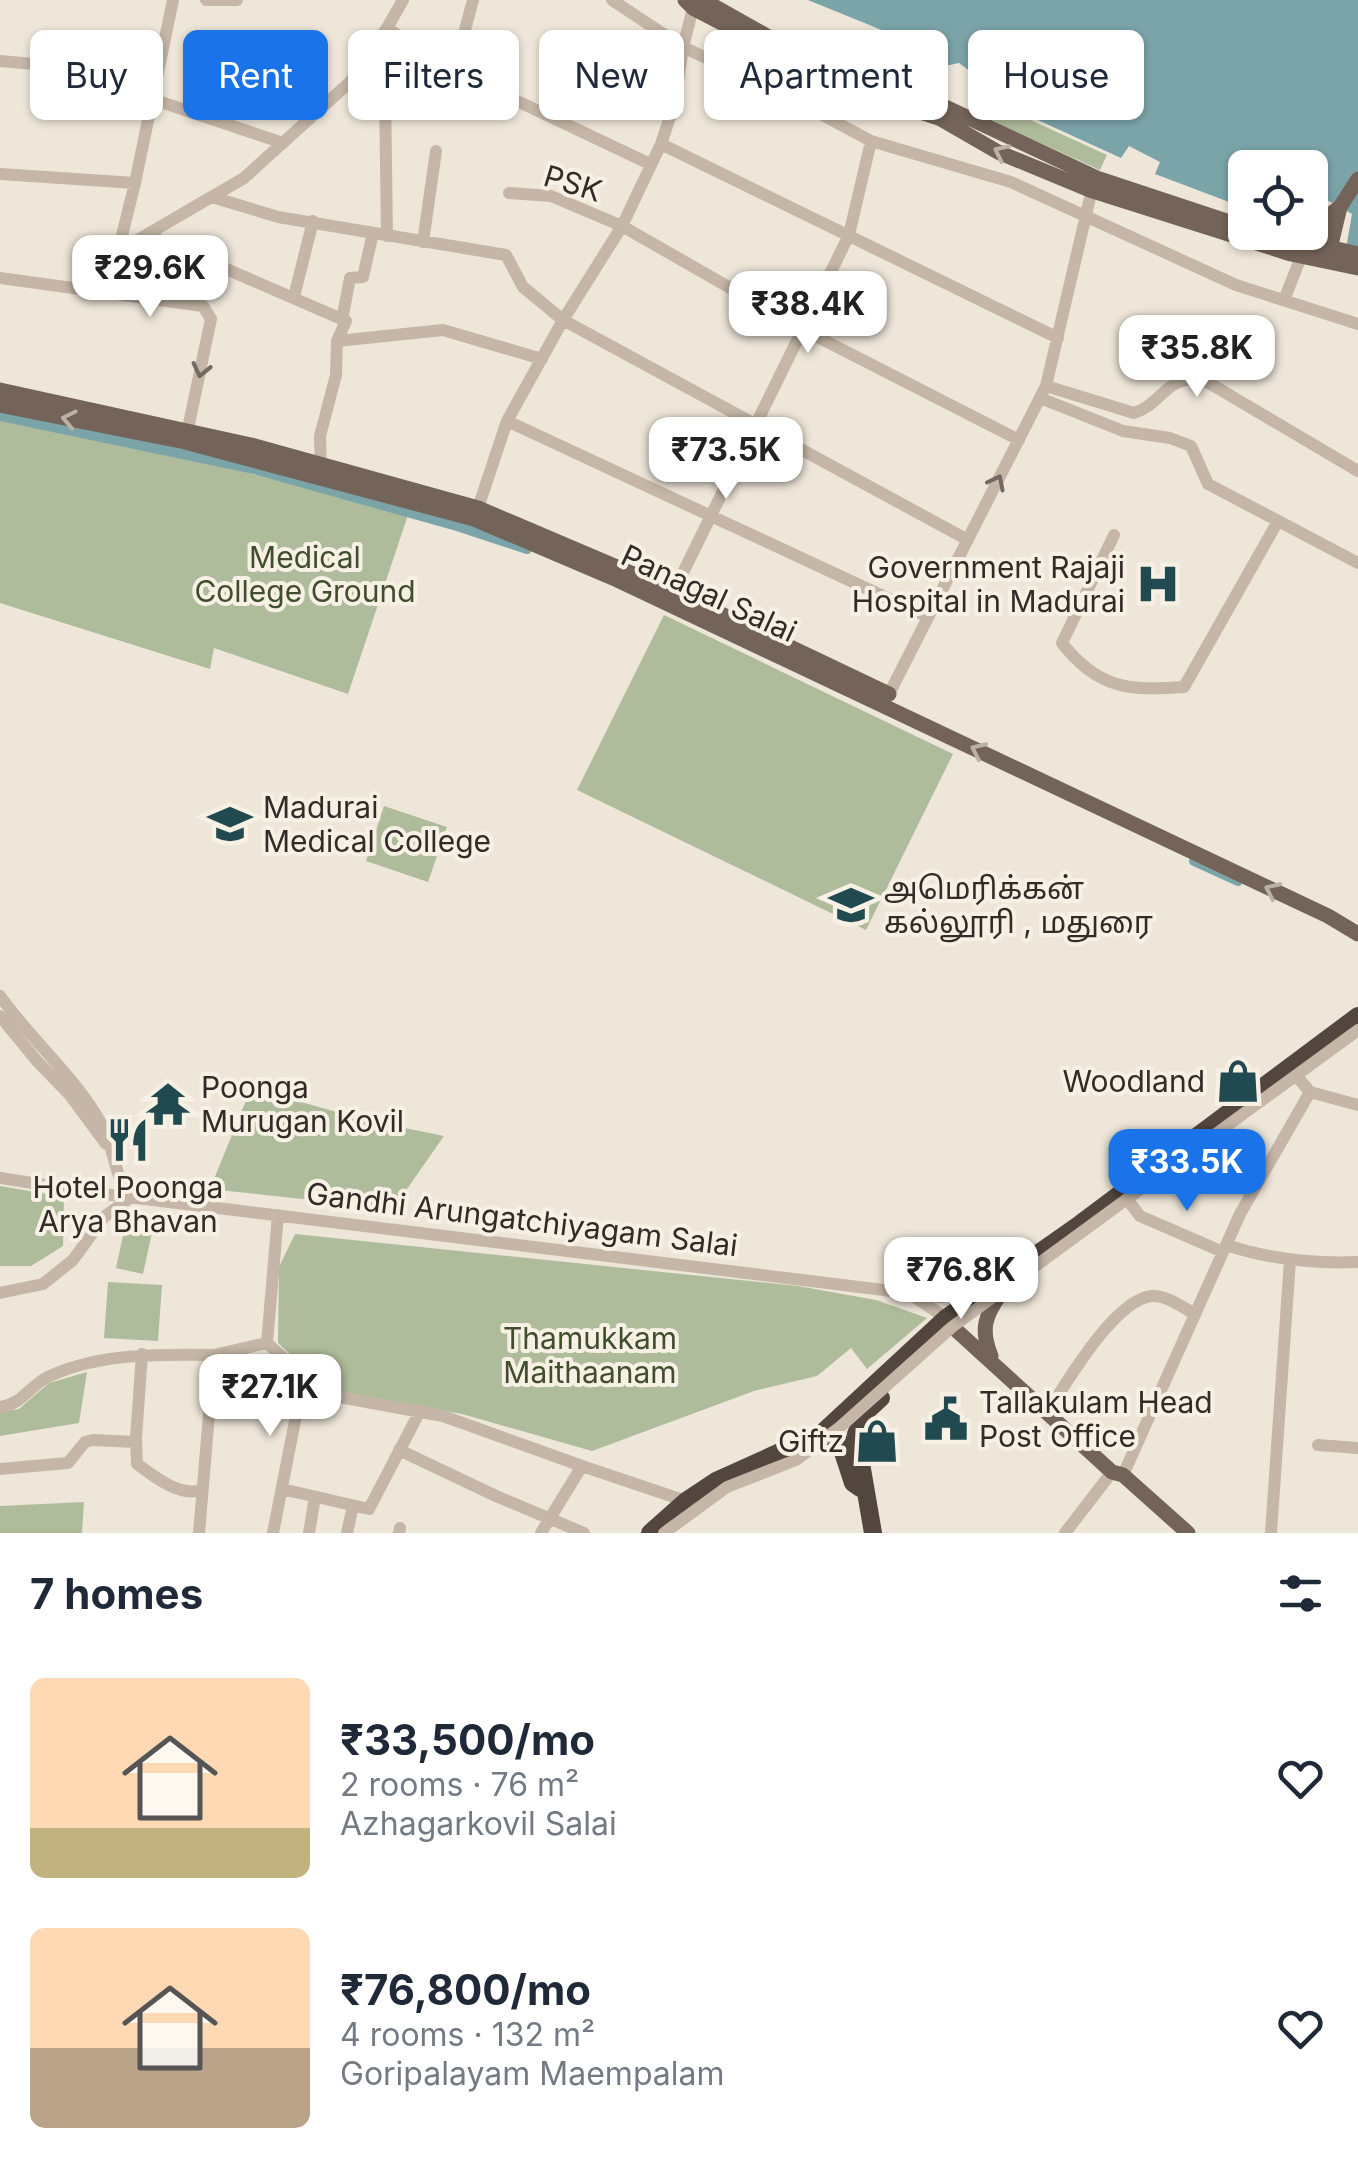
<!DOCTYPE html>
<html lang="en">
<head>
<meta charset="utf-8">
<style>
  body { margin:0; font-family:Inter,"Noto Sans Tamil",sans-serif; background:#f2f2f3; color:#1f2937; height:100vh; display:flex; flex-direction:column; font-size:38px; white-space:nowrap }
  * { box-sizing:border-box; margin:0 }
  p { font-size:32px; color:#747a83 }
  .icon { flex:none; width:55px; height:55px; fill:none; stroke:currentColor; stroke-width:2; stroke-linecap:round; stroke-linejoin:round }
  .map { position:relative; height:1533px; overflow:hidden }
  .panel { display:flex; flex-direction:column; background:#fff; flex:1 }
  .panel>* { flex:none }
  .guide { position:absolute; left:30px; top:30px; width:1300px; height:90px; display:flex; gap:20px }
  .controls { position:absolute; left:1228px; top:150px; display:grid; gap:20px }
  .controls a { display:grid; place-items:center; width:100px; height:100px; border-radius:15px; background:#fff; box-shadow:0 2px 8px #0004; font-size:50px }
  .price { position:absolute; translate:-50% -85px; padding:0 22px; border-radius:20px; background:#fff; color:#222; font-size:32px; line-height:65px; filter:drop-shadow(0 2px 5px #0008) }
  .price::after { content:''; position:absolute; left:50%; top:60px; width:30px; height:22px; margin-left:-15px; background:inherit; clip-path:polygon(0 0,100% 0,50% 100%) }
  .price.active { background:#1a73e8; color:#fff }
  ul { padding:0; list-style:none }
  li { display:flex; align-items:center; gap:30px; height:250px; padding:0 30px }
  li span { display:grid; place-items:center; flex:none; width:280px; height:200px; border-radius:15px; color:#555 }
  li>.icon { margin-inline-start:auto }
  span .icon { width:120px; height:120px; fill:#fffc; stroke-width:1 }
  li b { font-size:42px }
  h2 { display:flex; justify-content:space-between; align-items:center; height:120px; padding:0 30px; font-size:42px }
  .pill { padding:0 35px; border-radius:15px; background:#fff; box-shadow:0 2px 8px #0004; font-size:35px; line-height:90px }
  .pill.active { background:#1a73e8; color:#fff }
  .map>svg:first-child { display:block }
</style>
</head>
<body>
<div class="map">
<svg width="1358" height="1533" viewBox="0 0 1358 1533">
  <rect width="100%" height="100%" fill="#eee6d9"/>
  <path fill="#afbc9b" d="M983 98 1107 155 1100 170 976 114Z
    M0 420 245 472 408 515 348 694 214 648 210 669 0 603Z
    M664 615 953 754 866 930 577 790Z
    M384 806 447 827 428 882 366 861Z
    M251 1088 365 1120 444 1136 393 1209 210 1189Z
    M0 1186 64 1197 63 1246 31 1266H0Z
    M127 1217 154 1223 143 1274 116 1268Z
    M295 1234 798 1286 876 1300 927 1318 867 1369 851 1348 817 1376 754 1391 592 1451 462 1414 304 1385 295 1359 278 1343 279 1267Z
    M108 1282 162 1285 158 1341 104 1338Z
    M87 1372 79 1423 0 1436V1412L19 1409 49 1383Z
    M84 1502 82 1533H0V1506Z"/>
  <path fill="#7ba4a9" d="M808 0H1358V250L1350 248 1347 243 1352 214 1327 200 1310 211V168H1245V208L1155 174 1160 162 1129 146 1121 158 979 93V78L959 63 945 66 889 33Z"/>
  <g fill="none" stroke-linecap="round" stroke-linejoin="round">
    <path stroke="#7ba4a9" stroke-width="10" d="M0 416 254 469 457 526 527 549
      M1194 861 1238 881"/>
    <path stroke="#c5b6a7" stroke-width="12" d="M206 0H237
      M612 0 683 47 793 99 871 141 1011 182 1236 285 1358 324
      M387 28 454 71 650 164
      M0 61 157 75
      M454 71 473 0
      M385 89 387 236
      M152 99 283 143
      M661 144 1058 338
      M0 174 135 183
      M509 193 551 196 622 226 802 329 1019 440
      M212 197 278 217 506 255 523 287 563 320 968 540
      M148 235 346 321 337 341 336 375 320 436 321 473
      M423 242 436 151
      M117 252 244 178 350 82 387 28 403 0
      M0 278 203 306 211 319 186 438
      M108 292 135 183 173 0
      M294 297 313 221
      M1284 300 1301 257
      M342 320 350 278 363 277 373 233
      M337 341 443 330 542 359
      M1046 386 1134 413C1163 404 1165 374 1204 380L1358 471
      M1040 398 1123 431 1170 438 1191 446 1208 484 1358 563
      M507 421 928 617
      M475 517 507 421 563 320 622 226 661 144 675 102 683 47 693 8
      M1114 535 1062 643C1098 689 1129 691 1184 687L1278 521
      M671 597 849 235 871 141
      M889 694 1046 386 1093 185
      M0 996C32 1041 76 1077 102 1125 115 1149 113 1175 131 1197
      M0 1016 37 1061 69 1094 106 1144
      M1299 1079 1310 1092 1358 1105
      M0 1178 96 1193 940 1297 984 1286
      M1130 1203 1140 1216 1223 1252
      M1226 1245C1269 1259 1312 1264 1358 1262
      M0 1293 43 1284 73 1260 104 1217 131 1197
      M913 1296 946 1318
      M267 1343 290 1364 301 1390 273 1533
      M142 1354 136 1438 137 1464C155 1477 179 1497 202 1490
      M301 1390 443 1416 582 1466
      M0 1407C24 1404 31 1383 52 1375 102 1353 160 1354 214 1355
      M1048 1411C1067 1382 1115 1299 1152 1296 1166 1295 1182 1307 1195 1314
      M1318 1445 1358 1448
      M399 1450 496 1496 584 1533
      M0 1469 68 1463 85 1442 93 1440 136 1442
      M1123 1475 1240 1214 1310 1092
      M282 1489 369 1509 420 1411
      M199 1533 214 1355 267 1343 278 1215
      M309 1533 315 1497
      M347 1533 353 1506
      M399 1533 400 1528
      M541 1533 582 1466 686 1501
      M1065 1533 1112 1472
      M1271 1533 1290 1260"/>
    <path stroke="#736359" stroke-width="15" d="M685 0 693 8 815 72 876 98 939 118 998 152 1090 190 1291 254 1358 268
      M703 0 767 36 844 72 924 97 1097 178 1245 227
      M1310 230 1340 207 1358 179
      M1264 232 1358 254
      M1328 257 1340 207
      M0 390 251 445 478 508 673 591 889 694
      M0 405 185 442 474 519 613 578 1328 916 1358 934
      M956 1330 1112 1472 1123 1475 1188 1533
      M991 1356C980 1329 985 1315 1002 1292"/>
    <path stroke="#52463e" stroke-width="18" d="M822 1433 839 1440 853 1483 860 1488
      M650 1533 686 1501 716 1481 822 1433 946 1318 1080 1224 1358 1016
      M873 1533 856 1434 867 1411 881 1398"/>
    <path stroke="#c5b6a7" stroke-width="12" d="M664 1533 727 1487 796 1460 840 1427 952 1327 1358 1030"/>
  </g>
  <defs><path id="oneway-chevron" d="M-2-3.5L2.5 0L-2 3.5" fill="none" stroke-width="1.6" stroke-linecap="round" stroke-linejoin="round" transform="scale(2.5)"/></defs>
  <g stroke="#bcb1a6">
    <use href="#oneway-chevron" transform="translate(1001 152) rotate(-154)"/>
    <use href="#oneway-chevron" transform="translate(69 419) rotate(-168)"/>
    <use href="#oneway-chevron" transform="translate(978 750) rotate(-155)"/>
    <use href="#oneway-chevron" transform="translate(1272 890) rotate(-155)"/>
  </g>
  <g stroke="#746a61">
    <use href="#oneway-chevron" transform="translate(201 370) rotate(103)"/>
    <use href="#oneway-chevron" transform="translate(997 482) rotate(-63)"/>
  </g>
  <defs>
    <g id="hospital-bare" transform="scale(3.45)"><path d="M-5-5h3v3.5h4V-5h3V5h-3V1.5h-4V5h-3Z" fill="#204a50" stroke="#f7f0e5" stroke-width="2.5" paint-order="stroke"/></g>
    <g id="university-bare" transform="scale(3.45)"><path d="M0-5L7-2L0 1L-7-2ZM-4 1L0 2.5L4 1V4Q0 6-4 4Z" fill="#204a50" stroke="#f7f0e5" stroke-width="2.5" paint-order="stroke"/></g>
    <g id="shop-bare" transform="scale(3.45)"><path d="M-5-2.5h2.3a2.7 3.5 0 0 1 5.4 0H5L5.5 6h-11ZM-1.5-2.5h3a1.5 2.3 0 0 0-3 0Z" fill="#204a50" stroke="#f7f0e5" stroke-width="2.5" paint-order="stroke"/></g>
    <g id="temple-bare" transform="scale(3.45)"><path d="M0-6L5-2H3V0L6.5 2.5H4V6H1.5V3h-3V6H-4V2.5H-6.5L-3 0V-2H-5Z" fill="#204a50" stroke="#f7f0e5" stroke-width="2.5" paint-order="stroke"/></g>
    <g id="restaurant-bare" transform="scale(3.45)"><path d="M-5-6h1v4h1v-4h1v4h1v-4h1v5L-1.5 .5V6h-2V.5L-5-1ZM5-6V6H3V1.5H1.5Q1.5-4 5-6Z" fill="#204a50" stroke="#f7f0e5" stroke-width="2.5" paint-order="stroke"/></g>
    <g id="civic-bare" transform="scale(3.45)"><path d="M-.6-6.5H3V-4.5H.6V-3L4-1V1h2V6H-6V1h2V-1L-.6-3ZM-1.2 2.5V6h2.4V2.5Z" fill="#204a50" stroke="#f7f0e5" stroke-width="2.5" paint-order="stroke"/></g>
  </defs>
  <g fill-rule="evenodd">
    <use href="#hospital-bare" x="1158" y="584"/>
    <use href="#university-bare" x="230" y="824"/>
    <use href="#university-bare" x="851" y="905"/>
    <use href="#shop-bare" x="1238" y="1081"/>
    <use href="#temple-bare" x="168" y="1104"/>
    <use href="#restaurant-bare" x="128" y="1140"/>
    <use href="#civic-bare" x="946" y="1419"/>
    <use href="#shop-bare" x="877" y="1441"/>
  </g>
  <g text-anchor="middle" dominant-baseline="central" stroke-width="8" stroke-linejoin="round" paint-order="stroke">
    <g font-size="30" fill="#322b27" stroke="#f7f0e5">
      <text transform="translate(573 183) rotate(17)">PSK</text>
      <text transform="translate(709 593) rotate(25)">Panagal Salai</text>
      <text transform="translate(522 1219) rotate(7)">Gandhi Arungatchiyagam Salai</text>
    </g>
    <g font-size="30" fill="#404e2d" stroke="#f7f0e5">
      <text x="305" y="557">Medical<tspan x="305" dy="34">College Ground</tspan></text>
      <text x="590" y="1338">Thamukkam<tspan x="590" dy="34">Maithaanam</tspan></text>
    </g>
    <g font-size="30" fill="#322b27" stroke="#f7f0e5" text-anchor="start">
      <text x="1125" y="567" text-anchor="end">Government Rajaji<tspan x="1125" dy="34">Hospital in Madurai</tspan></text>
      <text x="263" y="807">Madurai<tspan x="263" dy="34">Medical College</tspan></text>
      <text x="884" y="888">அமெரிக்கன்<tspan x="884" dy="34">கல்லூரி , மதுரை</tspan></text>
      <text x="1205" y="1081" text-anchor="end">Woodland</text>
      <text x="201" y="1087">Poonga<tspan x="201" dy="34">Murugan Kovil</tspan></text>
      <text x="128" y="1187" text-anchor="middle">Hotel Poonga<tspan x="128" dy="34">Arya Bhavan</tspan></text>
      <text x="979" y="1402">Tallakulam Head<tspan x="979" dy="34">Post Office</tspan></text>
      <text x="844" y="1441" text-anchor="end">Giftz</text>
    </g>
  </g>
</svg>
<div class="controls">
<a><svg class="icon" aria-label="locate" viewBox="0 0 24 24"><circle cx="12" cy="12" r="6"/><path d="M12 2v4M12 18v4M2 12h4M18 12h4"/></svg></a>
</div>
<b class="price" style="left:150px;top:320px">₹29.6K</b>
<b class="price" style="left:808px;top:356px">₹38.4K</b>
<b class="price" style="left:1197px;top:400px">₹35.8K</b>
<b class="price" style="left:726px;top:502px">₹73.5K</b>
<b class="price active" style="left:1187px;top:1214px">₹33.5K</b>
<b class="price" style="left:961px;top:1322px">₹76.8K</b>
<b class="price" style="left:270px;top:1439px">₹27.1K</b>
<div class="guide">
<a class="pill">Buy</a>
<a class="pill active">Rent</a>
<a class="pill">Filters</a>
<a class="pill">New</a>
<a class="pill">Apartment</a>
<a class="pill">House</a>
</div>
</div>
<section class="panel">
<h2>7 homes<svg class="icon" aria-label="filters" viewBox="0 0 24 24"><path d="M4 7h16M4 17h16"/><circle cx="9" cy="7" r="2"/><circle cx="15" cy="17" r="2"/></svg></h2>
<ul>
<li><span style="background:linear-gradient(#ffd9b3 75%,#c2b280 0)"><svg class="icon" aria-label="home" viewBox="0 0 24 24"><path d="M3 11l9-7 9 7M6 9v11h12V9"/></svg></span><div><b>₹33,500/mo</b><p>2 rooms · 76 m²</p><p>Azhagarkovil Salai</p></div><svg class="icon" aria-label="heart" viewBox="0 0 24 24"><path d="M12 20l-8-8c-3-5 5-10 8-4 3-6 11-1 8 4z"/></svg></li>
<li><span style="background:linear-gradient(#ffd9b3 60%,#b9a48a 0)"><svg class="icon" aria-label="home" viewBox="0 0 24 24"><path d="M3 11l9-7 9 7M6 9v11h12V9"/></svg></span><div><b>₹76,800/mo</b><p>4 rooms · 132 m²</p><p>Goripalayam Maempalam</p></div><svg class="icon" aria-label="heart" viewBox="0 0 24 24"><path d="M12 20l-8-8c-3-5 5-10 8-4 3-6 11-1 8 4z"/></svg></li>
</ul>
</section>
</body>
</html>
